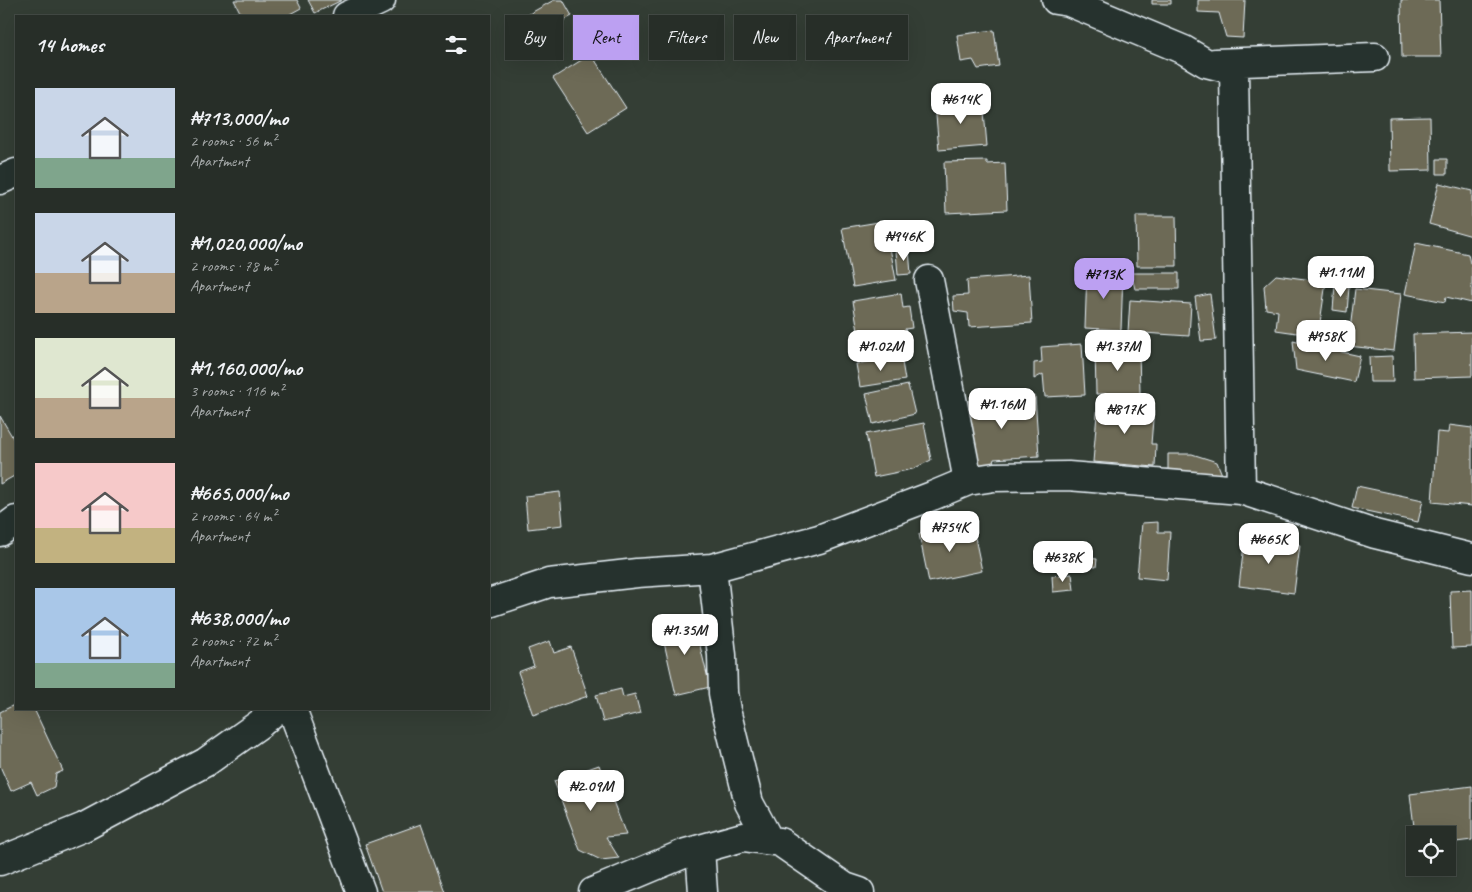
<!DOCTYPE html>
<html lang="en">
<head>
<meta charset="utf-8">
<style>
  body { margin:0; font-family:Caveat,sans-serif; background:#333a34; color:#f1f3f6; height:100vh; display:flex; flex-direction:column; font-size:19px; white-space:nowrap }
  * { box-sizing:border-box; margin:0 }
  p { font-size:16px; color:#a4a8a8 }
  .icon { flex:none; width:28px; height:28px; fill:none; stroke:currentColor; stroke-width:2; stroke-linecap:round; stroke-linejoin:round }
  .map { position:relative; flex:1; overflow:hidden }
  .side { position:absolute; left:15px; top:15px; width:475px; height:695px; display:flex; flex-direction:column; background:#272e28; border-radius:0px; box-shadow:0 5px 20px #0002,0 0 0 1px #434a45 }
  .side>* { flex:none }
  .banner { position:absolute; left:505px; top:15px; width:475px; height:45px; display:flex; gap:10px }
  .fabs { position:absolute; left:1406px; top:826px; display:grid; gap:10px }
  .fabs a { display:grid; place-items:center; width:50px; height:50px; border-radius:0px; background:#272e28; box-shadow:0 5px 20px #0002,0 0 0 1px #434a45; font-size:25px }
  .price { position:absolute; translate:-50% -42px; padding:0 11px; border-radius:10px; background:#fff; color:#222; font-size:16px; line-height:32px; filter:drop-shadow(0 1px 2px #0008) }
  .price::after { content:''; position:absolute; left:50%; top:30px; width:15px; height:11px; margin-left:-8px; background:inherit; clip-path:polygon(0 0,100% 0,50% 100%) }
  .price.current { background:#bca0f2; color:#111 }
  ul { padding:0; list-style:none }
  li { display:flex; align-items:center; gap:15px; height:125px; padding:0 20px }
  li span { display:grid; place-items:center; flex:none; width:140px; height:100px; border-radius:0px; color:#555 }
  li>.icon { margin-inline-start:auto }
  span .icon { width:60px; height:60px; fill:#fffc; stroke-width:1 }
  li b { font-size:21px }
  h2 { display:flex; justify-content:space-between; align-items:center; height:60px; padding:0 20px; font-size:21px }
  .tag { padding:0 18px; border-radius:0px; background:#272e28; box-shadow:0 5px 20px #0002,0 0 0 1px #434a45; font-size:18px; line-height:45px }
  .tag.current { background:#bca0f2; color:#111 }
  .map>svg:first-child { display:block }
</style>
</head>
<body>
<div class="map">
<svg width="1472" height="892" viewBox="0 0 1472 892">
  <rect width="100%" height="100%" fill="#343e35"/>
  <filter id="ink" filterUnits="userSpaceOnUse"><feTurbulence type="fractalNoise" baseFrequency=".02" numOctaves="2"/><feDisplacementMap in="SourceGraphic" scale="10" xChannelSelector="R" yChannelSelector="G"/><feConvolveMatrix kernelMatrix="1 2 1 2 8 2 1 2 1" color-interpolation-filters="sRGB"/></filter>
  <g filter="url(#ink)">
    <path fill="#6d6a56" stroke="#e8f1f8" d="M234 0H297L301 8 290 14 292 16H242Z
      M308 0H342L315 13Z
      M554 0H563L572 16 540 33 529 14Z
      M1152 0H1171V4H1152Z
      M1198 0H1245L1243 38 1226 37 1219 13 1198 12Z
      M1401 0H1439L1441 57H1402Z
      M994 30 999 66 978 69 973 60 961 62 957 35Z
      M591 54 626 108 588 132 553 78Z
      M983 100 987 146 939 150 935 104Z
      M1430 117 1431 170 1390 171 1389 118Z
      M1437 159H1447V174H1437Z
      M987 161V164L1005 163 1007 210 946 213 944 162Z
      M1439 183 1472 191V236L1429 224Z
      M1136 216H1176L1177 266H1137Z
      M885 221 896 280 853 287 842 228Z
      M1416 243 1468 254 1470 263H1472V303L1446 297 1445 302 1405 294Z
      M909 250 911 274 898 275 896 251Z
      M1087 271 1123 272 1121 330 1085 328Z
      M1131 273H1179V289H1135Z
      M1029 275 1032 323 969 327 968 313 954 311 953 296 968 295 967 280Z
      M1276 275 1326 282 1318 336 1276 330 1278 311 1266 309 1264 286Z
      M1335 285 1349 287 1347 312 1333 310Z
      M1355 289 1401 294 1394 351 1348 346Z
      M901 293 903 308 909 307 912 328 905 329 908 348 862 355 853 301Z
      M1210 294 1216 340 1201 341 1195 297Z
      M1130 300 1191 304 1189 336 1128 332Z
      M1472 332V376L1414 378 1413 334Z
      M1293 341 1360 356 1354 382 1296 370Z
      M1082 344 1085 395 1045 397 1043 374 1034 379V363L1042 362 1041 347Z
      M1095 349H1139L1140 394H1096Z
      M901 356 905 380 860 387 856 364Z
      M1392 356 1393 382H1370L1369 357Z
      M908 385 915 414 873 424 866 394Z
      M1035 396 1039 456 994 459 991 469 971 470 966 401Z
      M1098 402 1154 407 1151 444H1156L1155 467 1093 462Z
      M0 416 16 443V475L0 484Z
      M924 423 931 460 913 469 874 477 866 434Z
      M1449 425 1472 428V506L1432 502 1437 432 1448 433Z
      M1168 454H1192L1217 462 1223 477H1168Z
      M1357 486 1423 500 1418 522 1352 508Z
      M560 492 563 525 528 529 525 496Z
      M1158 522V532H1170L1167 580 1137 577 1142 523Z
      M972 523 982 571 929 582 919 534Z
      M1245 537 1300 545 1294 593 1239 586Z
      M1052 555 1097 559 1096 567 1051 563Z
      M1072 574 1074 590 1053 592 1052 576Z
      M1472 590V647L1452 648 1450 591Z
      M693 617 710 687 676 695 660 625Z
      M550 641 554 653 571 647 588 696 533 715 518 672 534 666 528 649Z
      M621 689 623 697 635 694 640 713 603 722 596 695Z
      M16 704V709H34L63 771 56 774 54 787 37 795 31 782 11 791 0 766V712Z
      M599 765 626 835 606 837 619 858 601 860 580 850 554 781Z
      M1472 786V840L1448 843V835H1415L1410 794Z
      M421 824 445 892H382L365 844Z"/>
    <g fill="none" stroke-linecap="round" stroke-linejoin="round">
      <g stroke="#e8f1f8" stroke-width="31">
        <path id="minor" d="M1056 0 1069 2 1184 50 1206 63 1234 70 1241 490
          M347 16 381 0
          M1215 63 1375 57
          M0 180 16 173
          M929 280 968 481
          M0 532 16 520
          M712 568 722 655 723 693 726 710 749 803 769 840
          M489 603 549 583 637 573 712 568 819 539 932 496 968 481 994 477 1068 476 1241 490 1375 534 1472 558
          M292 709 361 892
          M700 849 703 892
          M0 861 84 827 206 762 261 723 277 709
          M593 892 686 853 743 837 780 842 845 887 860 892"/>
      </g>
      <use href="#minor" stroke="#26332d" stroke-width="28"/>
    </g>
  </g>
</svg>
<div class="fabs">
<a><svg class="icon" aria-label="locate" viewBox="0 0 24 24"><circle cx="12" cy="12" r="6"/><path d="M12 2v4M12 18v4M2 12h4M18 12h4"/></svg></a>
</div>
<b class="price" style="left:961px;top:125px">₦614K</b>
<b class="price" style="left:904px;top:262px">₦946K</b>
<b class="price" style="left:1341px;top:298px">₦1.11M</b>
<b class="price current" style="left:1104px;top:300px">₦713K</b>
<b class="price" style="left:1326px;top:362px">₦958K</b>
<b class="price" style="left:881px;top:372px">₦1.02M</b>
<b class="price" style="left:1118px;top:372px">₦1.37M</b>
<b class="price" style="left:1002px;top:430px">₦1.16M</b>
<b class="price" style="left:1125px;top:435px">₦817K</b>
<b class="price" style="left:950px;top:553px">₦754K</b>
<b class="price" style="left:1269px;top:565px">₦665K</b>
<b class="price" style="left:1063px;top:583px">₦638K</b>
<b class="price" style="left:685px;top:656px">₦1.35M</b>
<b class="price" style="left:591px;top:812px">₦2.09M</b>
<div class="banner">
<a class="tag">Buy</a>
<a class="tag current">Rent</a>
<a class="tag">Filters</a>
<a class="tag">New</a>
<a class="tag">Apartment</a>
</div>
<section class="side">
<h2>14 homes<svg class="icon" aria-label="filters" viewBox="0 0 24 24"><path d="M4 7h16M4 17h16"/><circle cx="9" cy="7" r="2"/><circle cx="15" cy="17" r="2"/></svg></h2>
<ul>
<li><span style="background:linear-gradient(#c9d6e8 70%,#7fa58c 0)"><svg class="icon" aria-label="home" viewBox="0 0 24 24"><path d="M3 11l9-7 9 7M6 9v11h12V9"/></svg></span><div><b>₦713,000/mo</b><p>2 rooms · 56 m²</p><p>Apartment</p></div></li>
<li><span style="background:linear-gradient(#c9d6e8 60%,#b9a48a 0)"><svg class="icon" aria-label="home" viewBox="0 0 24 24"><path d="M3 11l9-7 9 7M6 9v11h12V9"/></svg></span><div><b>₦1,020,000/mo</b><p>2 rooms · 78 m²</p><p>Apartment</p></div></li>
<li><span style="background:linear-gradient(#dfe7d0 60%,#b9a48a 0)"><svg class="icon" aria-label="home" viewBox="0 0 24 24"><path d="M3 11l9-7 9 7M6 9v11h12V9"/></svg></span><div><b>₦1,160,000/mo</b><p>3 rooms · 116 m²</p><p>Apartment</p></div></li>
<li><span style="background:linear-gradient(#f6c9c9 65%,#c2b280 0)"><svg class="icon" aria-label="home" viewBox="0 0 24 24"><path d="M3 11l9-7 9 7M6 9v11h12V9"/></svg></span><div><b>₦665,000/mo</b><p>2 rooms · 64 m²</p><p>Apartment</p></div></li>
<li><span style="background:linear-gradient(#a9c7e8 75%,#7fa58c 0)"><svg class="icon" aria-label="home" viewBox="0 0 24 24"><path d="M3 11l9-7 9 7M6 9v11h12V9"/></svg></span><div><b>₦638,000/mo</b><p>2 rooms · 72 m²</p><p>Apartment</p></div></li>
</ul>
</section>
</div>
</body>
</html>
